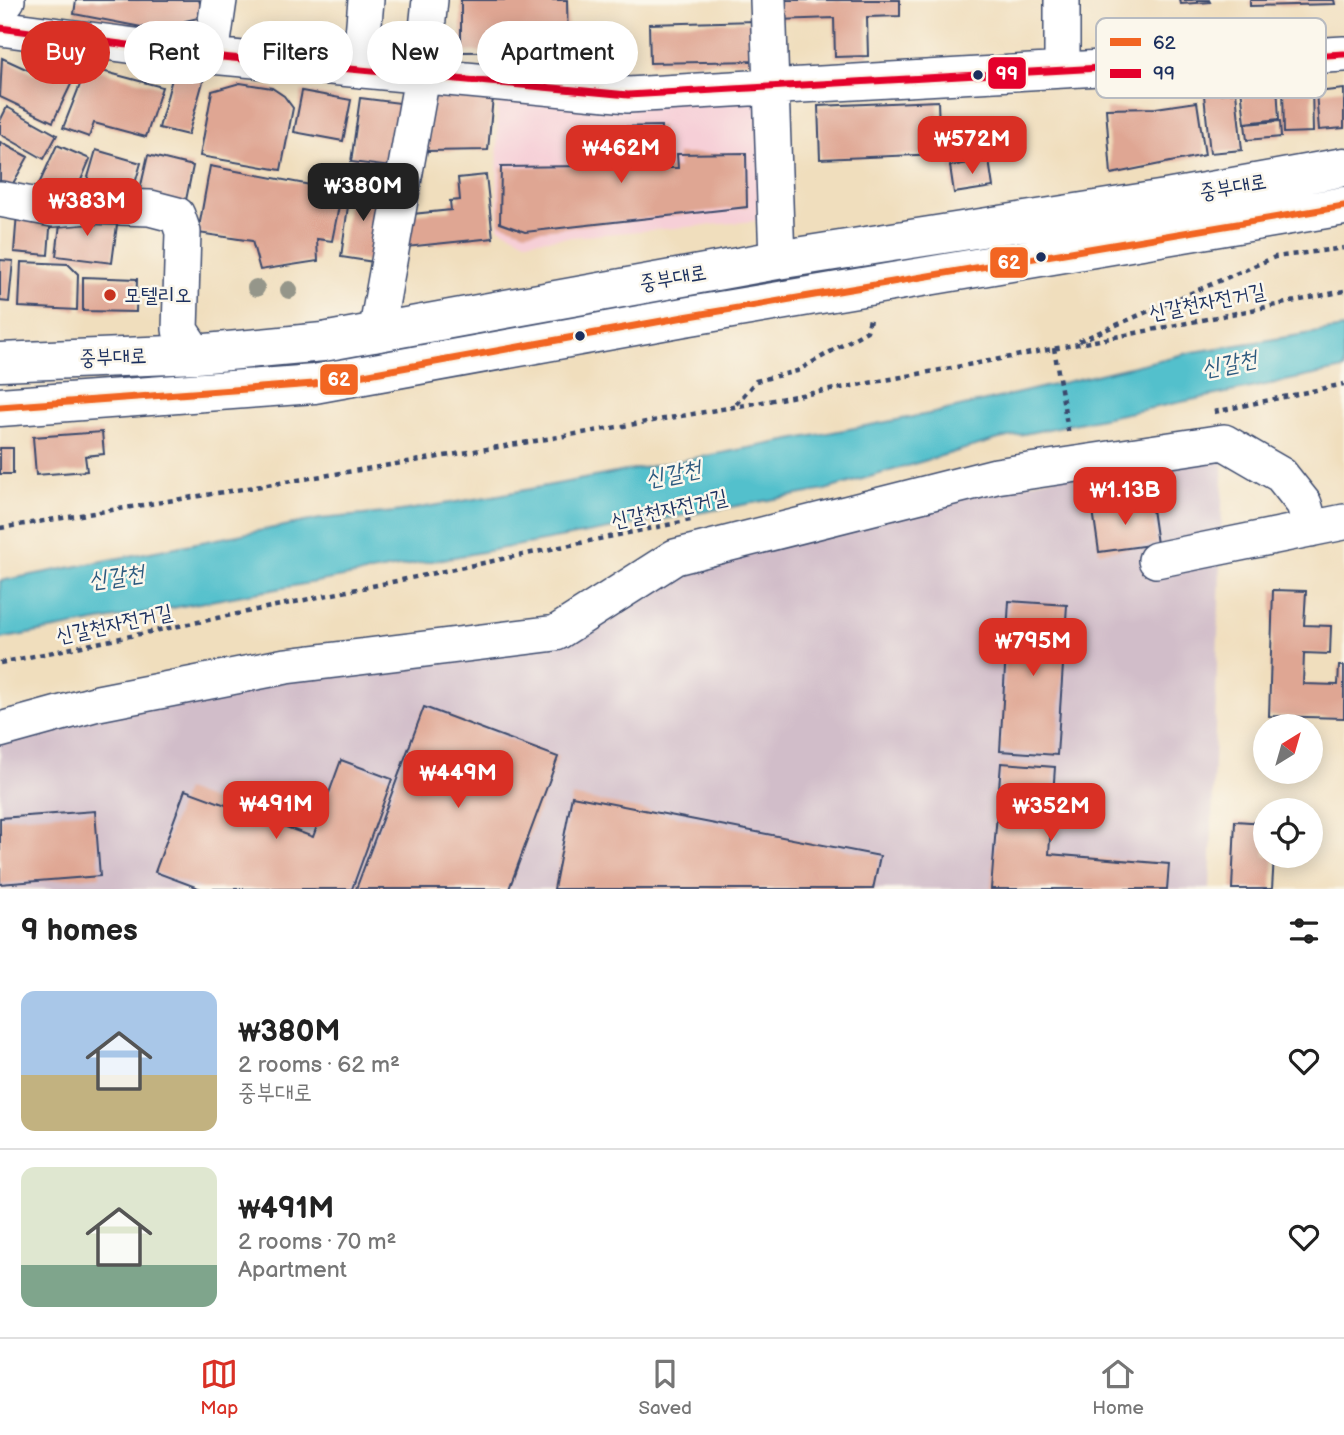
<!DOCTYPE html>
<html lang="en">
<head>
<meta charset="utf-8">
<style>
  body { margin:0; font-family:"Balsamiq Sans","Poor Story",sans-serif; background:#f2f2f2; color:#222; height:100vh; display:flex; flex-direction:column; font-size:26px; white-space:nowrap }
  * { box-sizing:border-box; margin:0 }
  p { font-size:23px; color:#767676 }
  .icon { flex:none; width:38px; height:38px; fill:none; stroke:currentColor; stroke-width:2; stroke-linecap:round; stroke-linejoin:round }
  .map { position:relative; height:889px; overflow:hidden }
  .sheet { display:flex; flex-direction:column; background:#fff; flex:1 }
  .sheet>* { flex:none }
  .top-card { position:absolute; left:21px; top:21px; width:700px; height:63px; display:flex; gap:14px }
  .needle { width:46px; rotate:37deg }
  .fabs { position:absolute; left:1253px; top:714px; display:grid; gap:14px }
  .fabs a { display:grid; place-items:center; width:70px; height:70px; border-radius:50%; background:#fff; box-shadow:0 4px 18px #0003; font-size:35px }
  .price { position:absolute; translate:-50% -60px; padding:0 16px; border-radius:14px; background:#d93025; color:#fff; font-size:23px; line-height:46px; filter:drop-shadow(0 2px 4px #0008) }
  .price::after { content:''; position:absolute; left:50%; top:42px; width:21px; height:16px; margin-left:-10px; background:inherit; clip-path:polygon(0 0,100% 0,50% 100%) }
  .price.on { background:#222; color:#fff }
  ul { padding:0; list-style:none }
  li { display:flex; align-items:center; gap:21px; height:175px; padding:0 21px }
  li+li { border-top:2px solid #e0e0e0 }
  li span { display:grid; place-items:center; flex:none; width:196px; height:140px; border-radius:14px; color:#555 }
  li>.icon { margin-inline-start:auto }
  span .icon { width:84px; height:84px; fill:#fffc; stroke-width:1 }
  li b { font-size:30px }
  h2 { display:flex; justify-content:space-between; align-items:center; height:84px; padding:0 21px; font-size:30px }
  .tag { padding:0 24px; border-radius:32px; background:#fff; box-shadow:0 4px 18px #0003; font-size:24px; line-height:63px }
  .tag.on { background:#d93025; color:#fff }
  .menu { display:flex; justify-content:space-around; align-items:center; height:98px; border-top:2px solid #e0e0e0; background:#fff; font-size:19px; color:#767676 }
  .menu a { display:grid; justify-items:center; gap:4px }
  .menu .on { color:#d93025 }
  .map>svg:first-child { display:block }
</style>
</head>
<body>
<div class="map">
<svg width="1344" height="889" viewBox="0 0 1344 889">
  <rect width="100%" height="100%" fill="#fbf7ec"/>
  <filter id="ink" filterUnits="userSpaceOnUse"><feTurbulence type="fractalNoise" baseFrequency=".0143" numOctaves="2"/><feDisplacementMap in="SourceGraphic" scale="14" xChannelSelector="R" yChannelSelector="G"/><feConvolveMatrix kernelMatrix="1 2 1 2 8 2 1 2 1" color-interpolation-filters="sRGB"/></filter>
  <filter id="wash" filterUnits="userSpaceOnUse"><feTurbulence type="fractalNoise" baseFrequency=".00686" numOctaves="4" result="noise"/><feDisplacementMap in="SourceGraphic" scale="28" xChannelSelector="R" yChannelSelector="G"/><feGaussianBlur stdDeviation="1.57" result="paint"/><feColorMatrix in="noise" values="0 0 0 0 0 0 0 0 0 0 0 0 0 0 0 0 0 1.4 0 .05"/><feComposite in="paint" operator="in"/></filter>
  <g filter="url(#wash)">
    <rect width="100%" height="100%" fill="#f0debd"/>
    <path fill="#f6cfd7" d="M497 89 759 97 761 155 756 221 526 241 498 227Z"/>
    <path fill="#d1bdc9" d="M1224 442 1210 889H0V730L556 633 675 557Z"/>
    <path fill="#53c0cc" stroke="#377895" stroke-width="2" d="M1344 328V369L999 439 825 490 0 639V581L320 519 395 512 493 496 934 413 1193 352Z"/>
    <g id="blocks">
      <path fill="#dfa693" d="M76 0H199L202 9 198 18 185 21 183 35 74 14Z
        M461 0H567L568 51 461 52Z
        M777 0H900V16L867 17 868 56 835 57 834 18 778 20Z
        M1180 0H1209L1210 2 1181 4Z
        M1250 0H1334L1335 4 1250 6Z
        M755 21 756 61 650 63 649 24Z
        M2 58 41 76 45 65 74 78 53 122 0 97Z
        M87 67 162 87 146 137 94 123 89 137 63 128Z
        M174 71 204 78 188 135 159 128Z
        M240 83 272 88 284 96 293 108 281 170 200 156 212 91Z
        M1277 85 1279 119 1245 123 1241 88Z
        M1283 86H1312L1313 132 1284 133Z
        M1344 89V128L1319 130 1316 92Z
        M302 91 351 100 343 141 294 132Z
        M1236 92 1242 150 1210 153 1204 95Z
        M433 94 493 97 488 150 427 151Z
        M360 98 408 104 399 168 351 162Z
        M938 101 940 154 820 159 818 106Z
        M1197 102 1205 155 1111 174 1106 109 1156 108Z
        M7 107 57 135 44 159 0 134V121Z
        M1280 121 1281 137 1247 140 1245 124Z
        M661 126 662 168H678L677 154 746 153 747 207 525 232 500 223 501 167 586 166 585 131 606 130V164H612L611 127Z
        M0 142 28 157 7 194 0 191Z
        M57 145 90 159 73 199 39 184Z
        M96 150 141 163 131 197 86 184Z
        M148 155 193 166 185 205 139 194Z
        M989 160 993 187 954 193 950 166Z
        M210 166 342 191 332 241 317 239 318 261 260 270 252 241 198 233Z
        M486 175 493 238 406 247 403 215 451 210 450 201 460 200 458 178Z
        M351 184 384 189 374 262 341 257Z
        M17 213 51 216 48 255 14 252Z
        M61 216 118 217 112 263 56 256Z
        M0 260 13 261 9 302 0 301Z
        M21 262 68 264 78 274 77 310 19 307Z
        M83 277 137 279 136 312 83 311Z
        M102 432 104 454 85 456 87 471 36 475 33 437Z
        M0 448H13V474H0Z
        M1151 502 1157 544 1099 552 1093 510Z
        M1273 590 1306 591 1304 625 1331 626 1330 654 1304 653 1303 684 1338 685 1339 666H1344V718L1269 716Z
        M1009 601 1067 605 1057 755 1000 751Z
        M424 707 558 757 509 889H356Z
        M341 760 392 779 352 889H201L155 872 185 790 313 837Z
        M1001 763 1055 767 1049 854 1169 864 1167 889H991Z
        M572 796 880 856 873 889H554Z
        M95 811 100 876 0 884V818Z
        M1235 821 1265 823V856H1274L1272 889H1232Z"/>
    </g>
  </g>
  <g filter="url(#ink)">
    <use href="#blocks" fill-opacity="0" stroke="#3b496c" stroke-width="2"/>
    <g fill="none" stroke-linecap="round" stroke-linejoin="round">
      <g stroke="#3b496c" stroke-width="38">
        <path id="minor" d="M768 0 777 260
          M0 9 7 0
          M0 28 211 56 628 95 1344 54
          M211 56 219 0
          M1062 69V0
          M360 70 366 0
          M0 199 53 209 89 206 150 208 177 215 183 232 180 330 196 354
          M376 334 422 77 430 0
          M1156 560 1344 522
          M0 730 98 703 286 666 556 633 675 557 996 476 1224 442 1281 475 1304 504 1311 529"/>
      </g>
      <g stroke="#3b496c" stroke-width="41">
        <path id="major" d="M0 362 196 354 323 342 777 260 1166 199 1344 167
          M0 407 314 384 684 317 1344 206"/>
      </g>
      <path stroke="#3b496c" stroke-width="4.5" stroke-dasharray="5 5" stroke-linecap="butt" d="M1079 341 1275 257 1344 248
        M1054 348 1069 436
        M736 404 756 381 797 371 867 331 871 315
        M1214 412 1344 384
        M0 528C449 456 899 384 1344 291
        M0 663 691 520"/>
      <use href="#minor" stroke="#fff" stroke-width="35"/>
      <use href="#major" stroke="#fff" stroke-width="38"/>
      <g stroke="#fbf7ec" stroke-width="12">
        <path id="bus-1" d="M0 407 314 384 684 317 1344 206"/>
      </g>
      <g stroke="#fbf7ec" stroke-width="12">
        <path id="bus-2" d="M0 28 211 56 628 95 1344 54"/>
      </g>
      <use href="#bus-1" stroke="#f26522" stroke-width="7"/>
      <use href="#bus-2" stroke="#e4002b" stroke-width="7"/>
    </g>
    <g fill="#95968a">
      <circle cx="256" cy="288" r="9"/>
      <circle cx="289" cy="290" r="9"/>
    </g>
  </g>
  <g fill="#1b2f5e" stroke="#fbf7ec" stroke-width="2.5">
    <circle cx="978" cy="75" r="6"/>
    <circle cx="1041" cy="257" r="6"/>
    <circle cx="580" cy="336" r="6"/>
  </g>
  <circle fill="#c8321e" stroke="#fbf7ec" stroke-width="2.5" cx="110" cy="295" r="7"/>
  <g text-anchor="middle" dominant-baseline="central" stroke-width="5" stroke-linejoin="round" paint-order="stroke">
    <g font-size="21" fill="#1b2f5e" stroke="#fbf7ec">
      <text transform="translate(1233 187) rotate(-10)">중부대로</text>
      <text transform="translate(673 278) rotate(-10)">중부대로</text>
      <text transform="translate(1207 302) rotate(-11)">신갈천자전거길</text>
      <text transform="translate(113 357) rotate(-2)">중부대로</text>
      <text transform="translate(669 509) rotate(-12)">신갈천자전거길</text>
      <text transform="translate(114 624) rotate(-12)">신갈천자전거길</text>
    </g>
    <g font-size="21" fill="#1b2f5e" stroke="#fbf7ec" text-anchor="start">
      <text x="124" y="295">모텔리오</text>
    </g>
    <g font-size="23" font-style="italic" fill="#2c5a7f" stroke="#fbf7ec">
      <text transform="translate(1229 364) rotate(-11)">신갈천</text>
      <text transform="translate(673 474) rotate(-11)">신갈천</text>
      <text transform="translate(116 577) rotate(-8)">신갈천</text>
    </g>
  </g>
  <rect x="1096" y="18" width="230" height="80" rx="10" fill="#fbf7ec" stroke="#b8bbc1" stroke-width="2"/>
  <rect x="1110" y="38" width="31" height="8" fill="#f26522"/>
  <rect x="1110" y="69" width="31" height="9" fill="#e4002b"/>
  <g font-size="19" fill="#1b2f5e">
    <text x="1153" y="49">62</text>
    <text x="1153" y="80">99</text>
  </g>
  <g stroke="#fbf7ec" stroke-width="2.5">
    <rect x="987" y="56" width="40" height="34" rx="7" fill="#e4002b"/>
    <rect x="989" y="246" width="40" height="33" rx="7" fill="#f26522"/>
    <rect x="319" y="363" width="40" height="33" rx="7" fill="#f26522"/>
  </g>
  <g font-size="19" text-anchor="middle" font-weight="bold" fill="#fff">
    <text x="1007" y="80">99</text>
    <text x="1009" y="269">62</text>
    <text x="339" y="386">62</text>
  </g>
</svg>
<div class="fabs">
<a><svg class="needle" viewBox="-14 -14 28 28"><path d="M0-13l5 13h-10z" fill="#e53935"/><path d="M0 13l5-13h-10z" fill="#767676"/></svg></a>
<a><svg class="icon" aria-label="locate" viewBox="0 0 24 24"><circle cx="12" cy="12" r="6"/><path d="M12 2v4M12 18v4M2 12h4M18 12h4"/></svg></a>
</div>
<b class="price" style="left:972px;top:176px">₩572M</b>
<b class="price" style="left:621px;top:185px">₩462M</b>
<b class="price on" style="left:363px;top:223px">₩380M</b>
<b class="price" style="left:87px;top:238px">₩383M</b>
<b class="price" style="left:1125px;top:527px">₩1.13B</b>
<b class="price" style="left:1033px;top:678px">₩795M</b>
<b class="price" style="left:458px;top:810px">₩449M</b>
<b class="price" style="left:276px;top:841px">₩491M</b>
<b class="price" style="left:1051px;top:843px">₩352M</b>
<div class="top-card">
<a class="tag on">Buy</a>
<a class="tag">Rent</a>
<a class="tag">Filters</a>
<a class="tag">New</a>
<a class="tag">Apartment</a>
</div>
</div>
<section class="sheet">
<h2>9 homes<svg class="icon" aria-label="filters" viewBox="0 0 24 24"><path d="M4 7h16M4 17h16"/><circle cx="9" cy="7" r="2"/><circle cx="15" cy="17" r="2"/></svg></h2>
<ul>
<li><span style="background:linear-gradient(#a9c7e8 60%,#c2b280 0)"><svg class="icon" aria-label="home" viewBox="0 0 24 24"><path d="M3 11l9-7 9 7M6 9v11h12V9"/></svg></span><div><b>₩380M</b><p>2 rooms · 62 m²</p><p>중부대로</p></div><svg class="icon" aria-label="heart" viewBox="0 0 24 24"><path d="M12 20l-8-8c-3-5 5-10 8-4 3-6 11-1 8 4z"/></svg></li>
<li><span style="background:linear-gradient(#dfe7d0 70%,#7fa58c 0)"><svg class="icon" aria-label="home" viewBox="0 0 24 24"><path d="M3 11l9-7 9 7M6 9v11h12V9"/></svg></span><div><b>₩491M</b><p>2 rooms · 70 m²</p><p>Apartment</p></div><svg class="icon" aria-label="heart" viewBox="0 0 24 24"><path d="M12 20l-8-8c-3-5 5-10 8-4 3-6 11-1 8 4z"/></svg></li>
</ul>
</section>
<nav class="menu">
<a class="on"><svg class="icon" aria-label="map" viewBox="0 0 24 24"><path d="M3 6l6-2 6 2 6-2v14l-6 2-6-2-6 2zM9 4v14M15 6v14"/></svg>Map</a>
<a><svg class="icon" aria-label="saved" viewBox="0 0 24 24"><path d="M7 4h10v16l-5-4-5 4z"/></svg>Saved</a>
<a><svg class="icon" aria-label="home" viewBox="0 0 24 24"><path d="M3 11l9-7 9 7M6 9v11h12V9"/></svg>Home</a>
</nav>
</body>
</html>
